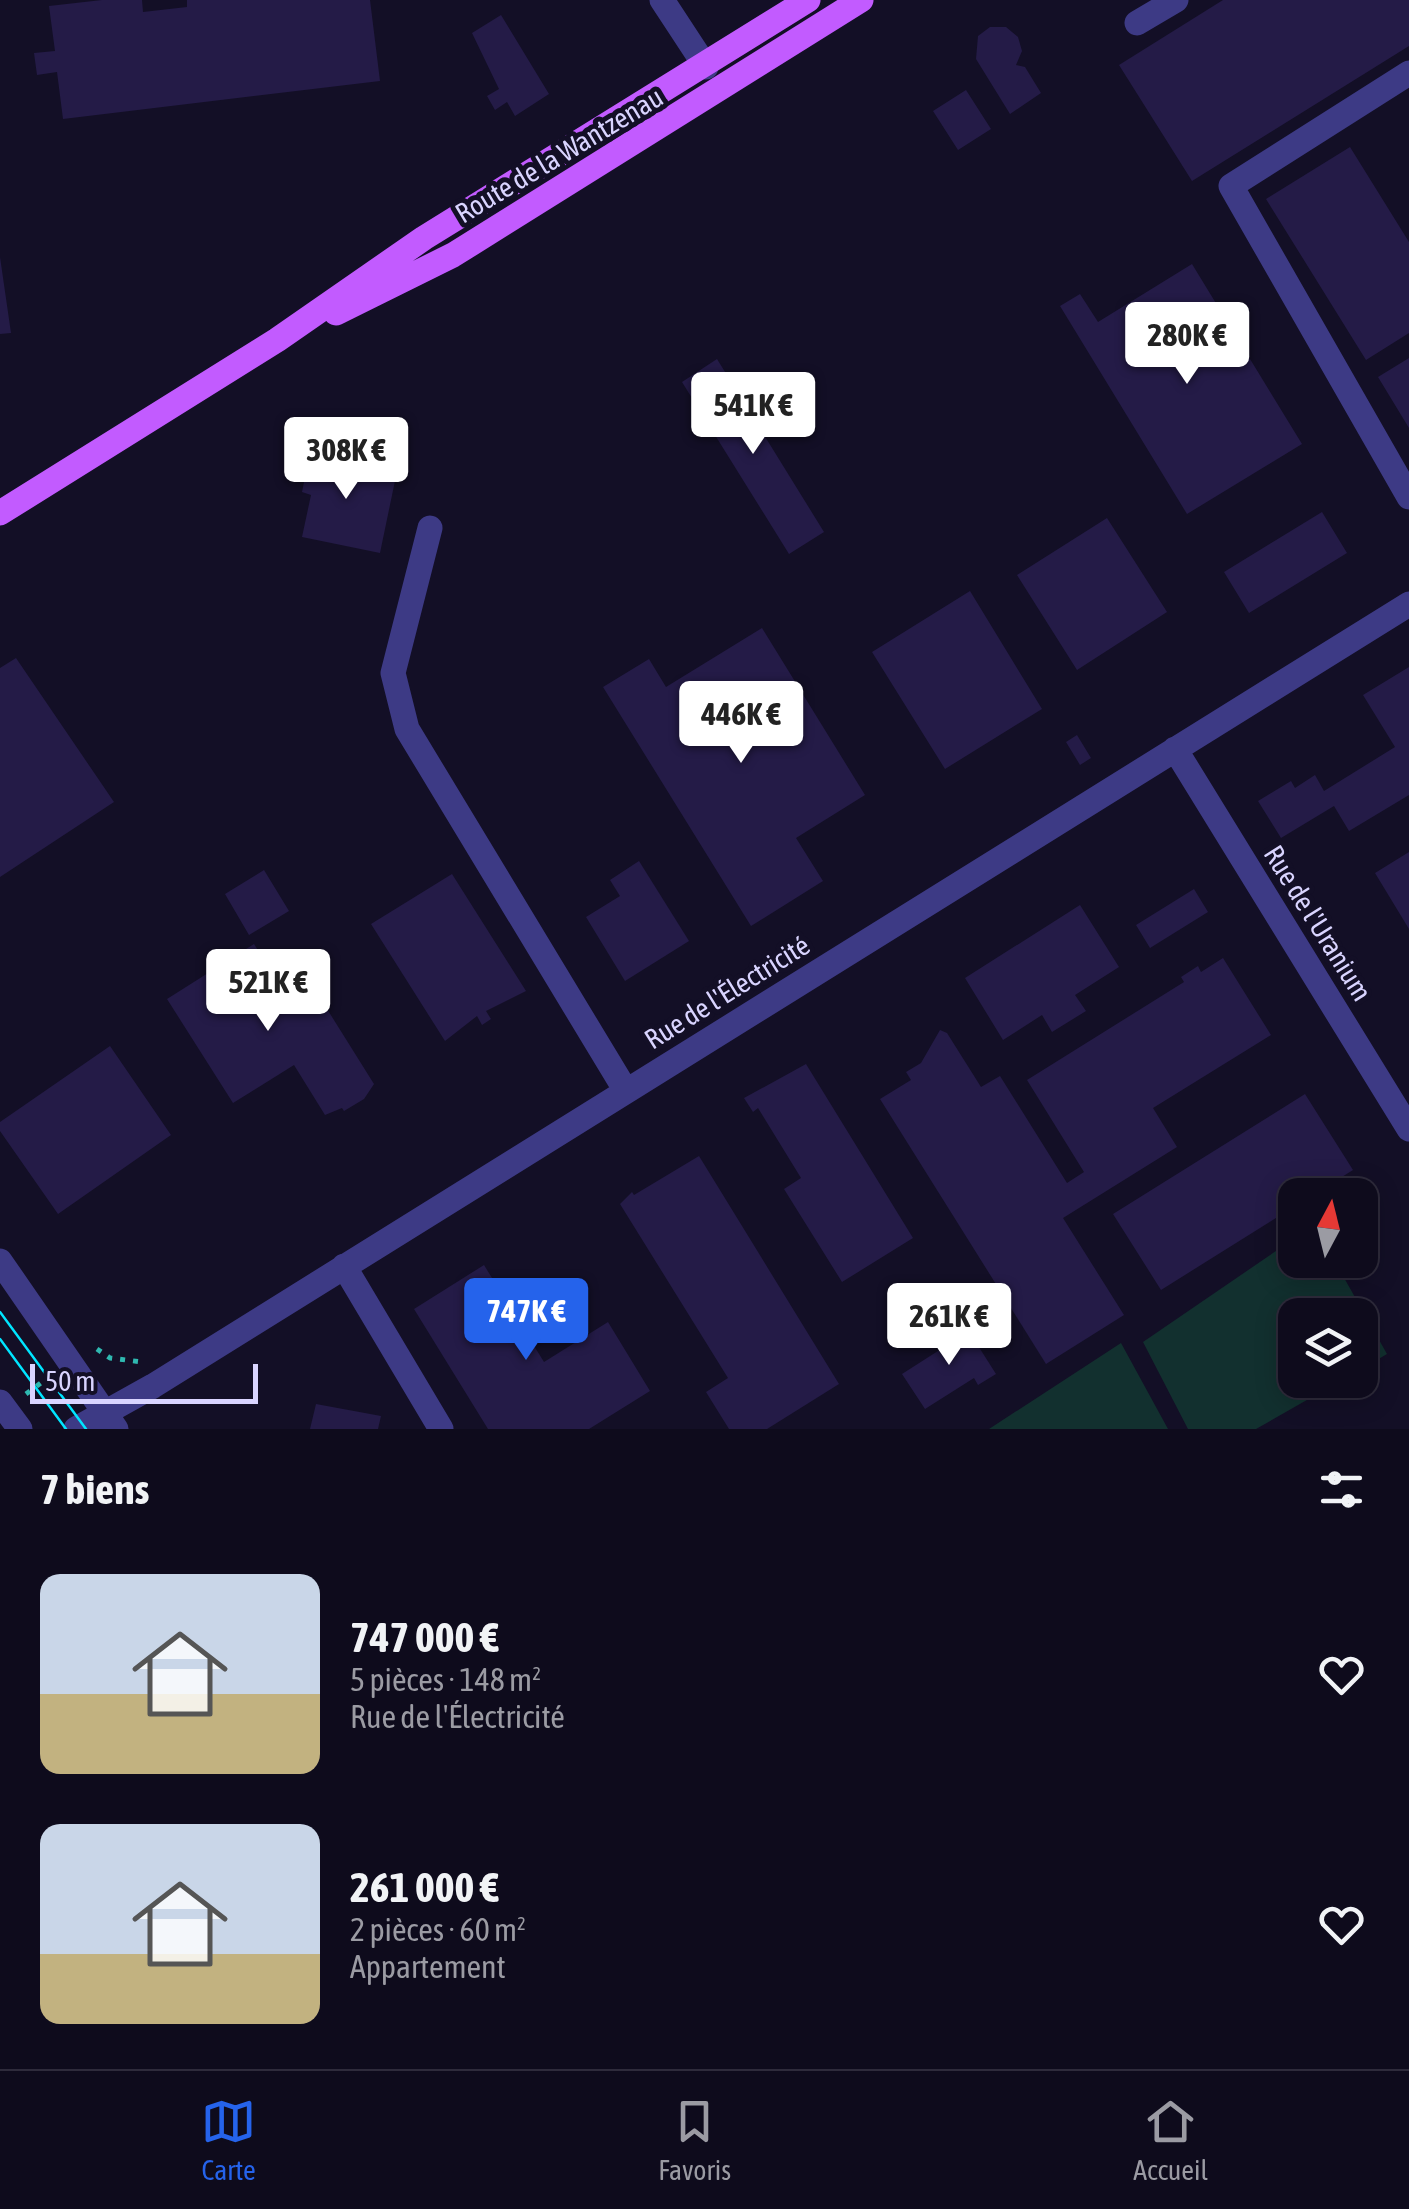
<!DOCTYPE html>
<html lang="fr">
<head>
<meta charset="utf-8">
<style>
  body { margin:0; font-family:"Asap Condensed",sans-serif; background:#1c1929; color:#f1f3f6; height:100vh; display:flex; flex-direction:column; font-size:38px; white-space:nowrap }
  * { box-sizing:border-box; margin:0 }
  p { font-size:32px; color:#9b9ba3 }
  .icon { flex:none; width:55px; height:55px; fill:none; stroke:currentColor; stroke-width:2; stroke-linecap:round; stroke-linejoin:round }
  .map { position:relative; height:1429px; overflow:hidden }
  .details { display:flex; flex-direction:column; background:#0e0b1c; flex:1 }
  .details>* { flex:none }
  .needle { width:65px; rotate:7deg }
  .tools { position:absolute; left:1278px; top:1178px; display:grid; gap:20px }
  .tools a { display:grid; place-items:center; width:100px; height:100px; border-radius:20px; background:#0e0b1c; box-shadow:0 5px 25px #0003,0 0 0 2px #2e2b3b; font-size:50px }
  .scale { position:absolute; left:30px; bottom:25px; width:228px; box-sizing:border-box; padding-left:10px; border:5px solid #d9d4ff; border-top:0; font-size:28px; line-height:35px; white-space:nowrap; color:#d9d4ff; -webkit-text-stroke:8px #130f26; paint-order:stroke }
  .price { position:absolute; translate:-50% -85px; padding:0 22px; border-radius:10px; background:#fff; color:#222; font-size:32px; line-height:65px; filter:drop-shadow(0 2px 5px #0008) }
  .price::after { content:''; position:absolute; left:50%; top:60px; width:30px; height:22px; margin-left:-15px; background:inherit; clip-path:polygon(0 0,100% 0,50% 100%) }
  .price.current { background:#2563eb; color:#fff }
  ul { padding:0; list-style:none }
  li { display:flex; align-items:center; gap:30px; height:250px; padding:0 40px }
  li span { display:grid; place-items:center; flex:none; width:280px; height:200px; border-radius:20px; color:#555 }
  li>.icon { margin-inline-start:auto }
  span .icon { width:120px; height:120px; fill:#fffc; stroke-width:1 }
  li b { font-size:42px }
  h2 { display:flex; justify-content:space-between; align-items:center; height:120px; padding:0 40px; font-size:42px }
  .tabs { display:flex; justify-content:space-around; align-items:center; height:140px; border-top:2px solid #2e2b3b; background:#0e0b1c; font-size:28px; color:#9b9ba3 }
  .tabs a { display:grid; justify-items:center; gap:5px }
  .tabs .current { color:#2563eb }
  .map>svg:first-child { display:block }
</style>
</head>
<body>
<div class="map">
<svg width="1409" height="1429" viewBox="0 0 1409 1429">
  <rect width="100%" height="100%" fill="#130f26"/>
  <path fill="#12302f" d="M1295 1238V1260H1334L1387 1354 1360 1370V1315H1295V1380H1342L1256 1429H1188L1143 1342Z
    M1121 1343 1168 1429H989Z"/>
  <path fill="#241b47" d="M102 0H142L143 12 187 7V0H370L380 81 63 119 57 72 37 75 34 53 55 51 49 6Z
    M1223 0H1409V46L1192 181 1119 65Z
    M501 15 549 94 515 116 507 102 495 110 487 96 499 89 472 33Z
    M990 27H1006L1018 37 1022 51 1016 65 1025 67 1041 93 1010 114 976 59 978 36Z
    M966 90 991 129 958 150 933 111Z
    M1350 147 1409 242V333L1366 360 1266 199Z
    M0 257 11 333 0 334Z
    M1192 264 1302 444 1187 514 1060 306 1080 294 1098 322Z
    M1409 358V428L1378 377Z
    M717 359 824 532 789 554 682 382Z
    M311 448 357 457 355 467 396 476 380 553 302 537 311 495 302 492Z
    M1322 512 1347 553 1249 613 1224 572Z
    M1107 518 1167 612 1077 670 1017 575Z
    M970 591 1042 709 945 769 872 652Z
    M762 628 865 795 796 838 823 881 751 926 603 687 649 659 666 687Z
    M16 658 114 802 0 877V668Z
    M1409 667V795L1349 831 1334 806 1281 838 1258 801 1291 781 1295 788 1315 775 1324 791 1395 747 1363 695Z
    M1077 735 1091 758 1080 765 1066 742Z
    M1409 852V929L1375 873Z
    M639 861 689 941 625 981 586 917 620 896 610 880Z
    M264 870 289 911 249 935 225 894Z
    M452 874 526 991 486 1011 491 1019 482 1025 477 1016 445 1041 371 924Z
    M1194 889 1208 912 1150 948 1136 925Z
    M1080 905 1119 967 1075 995 1086 1011 1052 1032 1042 1015 1003 1040 965 978Z
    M254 944 294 1008 317 993 374 1084 364 1099 344 1111 342 1108 325 1115 294 1065 233 1103 167 999Z
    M1223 958 1271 1035 1153 1108 1177 1147 1063 1218 1124 1315 1046 1364 880 1099 911 1080 906 1072 921 1063 940 1030 947 1033 981 1087 1000 1076 1067 1183 1084 1172 1027 1080 1184 982 1181 977 1198 966 1201 972Z
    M110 1046 171 1135 58 1214 0 1131V1122Z
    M806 1064 913 1238 842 1282 784 1189 801 1178 758 1108 753 1112 744 1098Z
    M1305 1094 1353 1170 1313 1195H1295V1206L1161 1290 1113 1214Z
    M699 1156 839 1384 767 1429H729L706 1392 728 1378 620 1204 632 1192 634 1195Z
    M484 1265 544 1362 608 1322 650 1391 589 1429H488L414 1309Z
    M963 1322 996 1374 978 1385 974 1378 925 1409 902 1374 952 1342 946 1332Z
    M316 1404 381 1416 378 1429H310Z"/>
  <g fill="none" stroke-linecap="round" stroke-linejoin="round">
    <path stroke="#2fb8b0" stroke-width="5" stroke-dasharray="5 8" stroke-linecap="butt" d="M97 1349 110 1358 142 1362
      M26 1394 49 1377"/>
    <path stroke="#3d3a85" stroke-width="25" d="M662 0 706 67
      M1137 23 1176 0
      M1409 73 1231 186 1409 497
      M430 528 393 673 407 729 626 1091
      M1175 749 1409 1129
      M0 1261 116 1429
      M344 1266 441 1429
      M0 1402 20 1429
      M76 1429 153 1386 1409 604"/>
    <path stroke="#c25bff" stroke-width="25" d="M336 313 453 255 861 0
      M0 513 277 340 424 238 808 0"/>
    <path stroke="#00e5ff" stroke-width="2.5" d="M0 1312 86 1429
      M0 1339 66 1429"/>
  </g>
  <g text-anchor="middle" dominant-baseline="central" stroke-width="10" stroke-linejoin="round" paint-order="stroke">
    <g font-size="28" fill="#d9d4ff" stroke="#130f26">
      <text transform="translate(559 155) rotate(-31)">Route de la Wantzenau</text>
      <text transform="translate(1318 923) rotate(58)">Rue de l'Uranium</text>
      <text transform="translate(727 992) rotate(-32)">Rue de l'Électricité</text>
    </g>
  </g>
</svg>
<div class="tools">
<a><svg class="needle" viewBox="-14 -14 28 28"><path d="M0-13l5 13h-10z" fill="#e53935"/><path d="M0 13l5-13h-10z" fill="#9b9ba3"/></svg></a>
<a><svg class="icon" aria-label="layers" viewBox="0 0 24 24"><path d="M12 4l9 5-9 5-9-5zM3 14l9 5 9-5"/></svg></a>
</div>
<div class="scale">50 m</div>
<b class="price" style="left:1187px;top:387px">280K €</b>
<b class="price" style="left:753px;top:457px">541K €</b>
<b class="price" style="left:346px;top:502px">308K €</b>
<b class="price" style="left:741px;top:766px">446K €</b>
<b class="price" style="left:268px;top:1034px">521K €</b>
<b class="price current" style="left:526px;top:1363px">747K €</b>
<b class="price" style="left:949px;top:1368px">261K €</b>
</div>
<section class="details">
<h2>7 biens<svg class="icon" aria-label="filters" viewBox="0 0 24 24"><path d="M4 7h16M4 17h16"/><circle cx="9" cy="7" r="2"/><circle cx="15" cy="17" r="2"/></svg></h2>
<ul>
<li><span style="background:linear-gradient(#c9d6e8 60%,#c2b280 0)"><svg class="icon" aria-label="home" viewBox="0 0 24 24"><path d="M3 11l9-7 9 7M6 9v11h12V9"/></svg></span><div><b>747 000 €</b><p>5 pièces · 148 m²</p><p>Rue de l'Électricité</p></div><svg class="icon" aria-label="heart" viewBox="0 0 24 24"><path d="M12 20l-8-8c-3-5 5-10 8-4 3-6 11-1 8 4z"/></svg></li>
<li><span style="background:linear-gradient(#c9d6e8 65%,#c2b280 0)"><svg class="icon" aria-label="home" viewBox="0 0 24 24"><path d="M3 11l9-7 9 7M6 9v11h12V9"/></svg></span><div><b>261 000 €</b><p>2 pièces · 60 m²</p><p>Appartement</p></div><svg class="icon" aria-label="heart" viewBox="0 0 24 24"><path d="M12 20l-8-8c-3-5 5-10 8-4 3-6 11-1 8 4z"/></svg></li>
</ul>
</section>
<nav class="tabs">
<a class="current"><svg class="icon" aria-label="map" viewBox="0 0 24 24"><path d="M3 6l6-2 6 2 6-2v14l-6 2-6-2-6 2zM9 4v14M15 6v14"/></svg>Carte</a>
<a><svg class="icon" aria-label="saved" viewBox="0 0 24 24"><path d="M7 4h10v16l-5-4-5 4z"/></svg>Favoris</a>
<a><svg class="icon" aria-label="home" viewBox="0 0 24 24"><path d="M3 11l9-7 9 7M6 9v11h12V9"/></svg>Accueil</a>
</nav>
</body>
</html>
